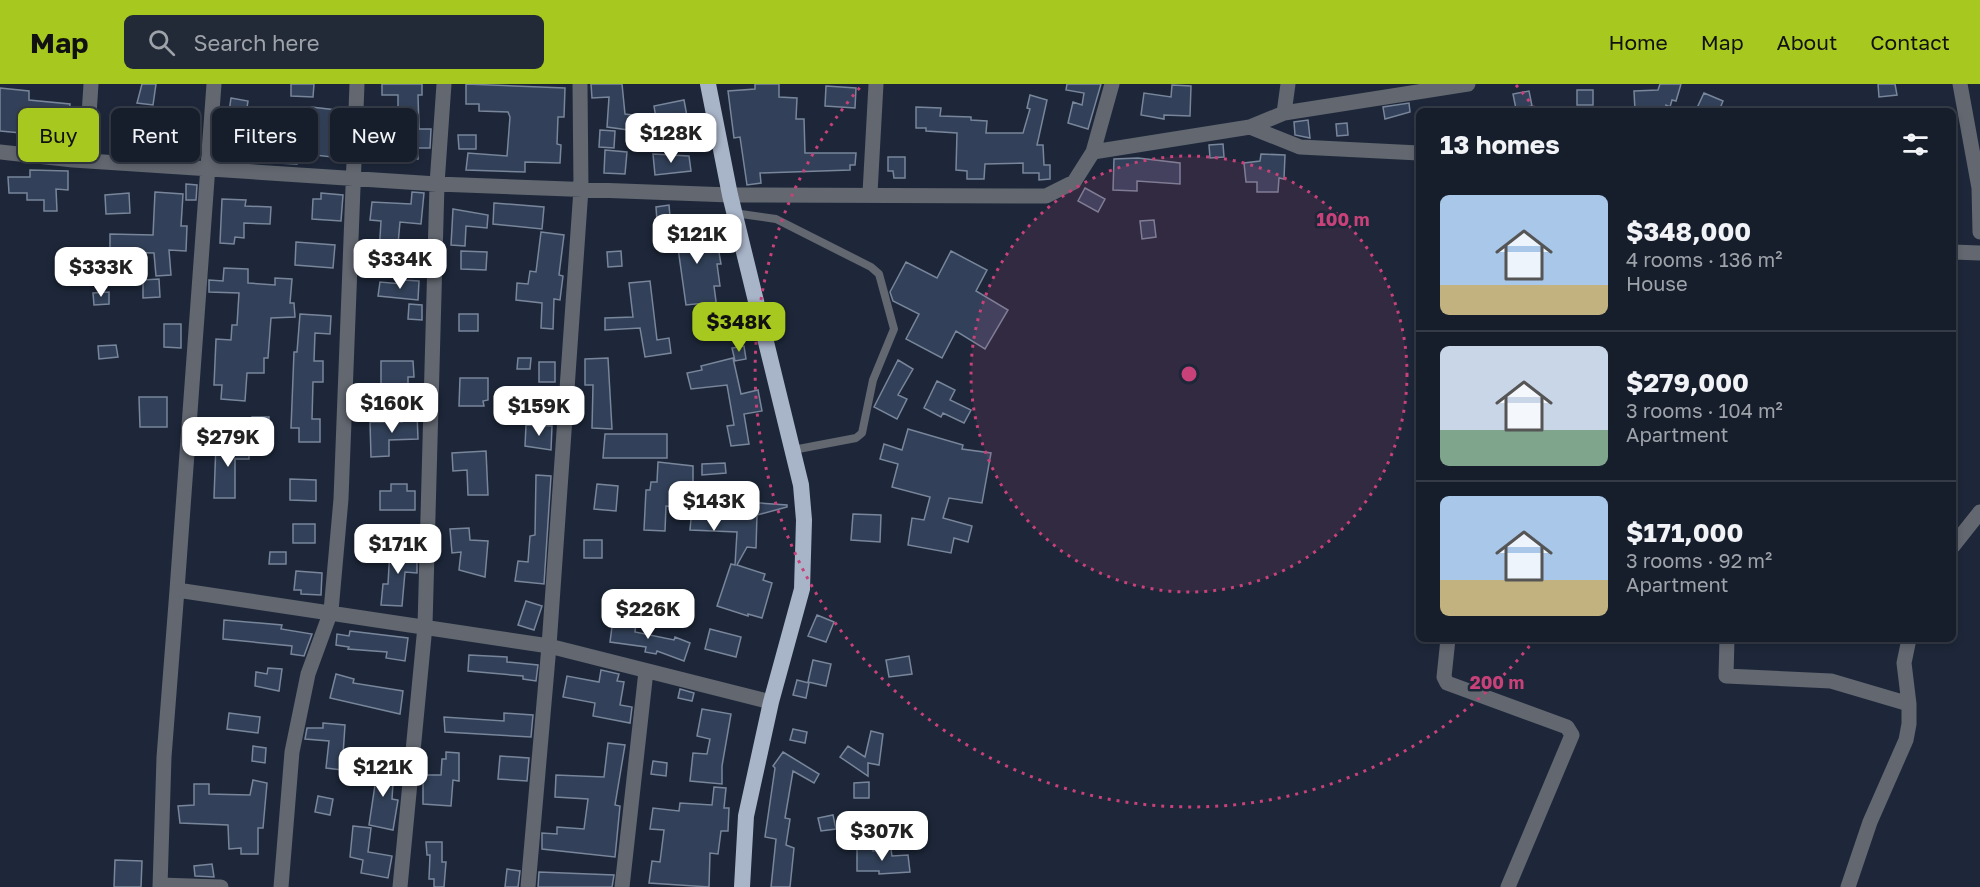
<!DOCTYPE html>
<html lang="en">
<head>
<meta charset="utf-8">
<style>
  body { margin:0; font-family:"Golos Text",sans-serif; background:#232a37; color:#f1f3f6; height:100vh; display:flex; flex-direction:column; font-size:22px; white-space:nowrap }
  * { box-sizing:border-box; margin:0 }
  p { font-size:20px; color:#9ea2a9 }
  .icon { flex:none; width:33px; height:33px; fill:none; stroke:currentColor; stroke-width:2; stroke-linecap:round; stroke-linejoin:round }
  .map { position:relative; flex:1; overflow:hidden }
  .sheet { position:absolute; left:1416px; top:24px; width:540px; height:534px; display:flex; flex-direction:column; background:#161d2b; border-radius:9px; box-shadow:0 3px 9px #0003,0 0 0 2px #353b47 }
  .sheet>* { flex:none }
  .banner { position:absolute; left:18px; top:24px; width:570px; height:54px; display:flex; gap:12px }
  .price { position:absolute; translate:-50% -51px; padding:0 14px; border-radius:12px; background:#fff; color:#222; font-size:20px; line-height:39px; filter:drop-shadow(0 2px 3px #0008) }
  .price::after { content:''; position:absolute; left:50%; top:36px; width:18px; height:14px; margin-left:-9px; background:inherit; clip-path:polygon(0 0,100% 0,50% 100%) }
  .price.active { background:#a7c81f; color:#111 }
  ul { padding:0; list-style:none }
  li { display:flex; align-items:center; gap:18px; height:150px; padding:0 24px }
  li+li { border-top:2px solid #353b47 }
  li span { display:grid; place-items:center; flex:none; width:168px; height:120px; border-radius:9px; color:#555 }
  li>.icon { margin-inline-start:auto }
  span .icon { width:72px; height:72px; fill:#fffc; stroke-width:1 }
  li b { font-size:26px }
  h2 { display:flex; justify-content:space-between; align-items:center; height:72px; padding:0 24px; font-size:26px }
  .pill { padding:0 21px; border-radius:9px; background:#161d2b; box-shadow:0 3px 9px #0003,0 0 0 2px #353b47; font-size:21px; line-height:54px }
  .pill.active { background:#a7c81f; color:#111 }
  header { display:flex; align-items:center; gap:36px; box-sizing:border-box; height:84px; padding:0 30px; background:#a7c81f; color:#111 }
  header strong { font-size:28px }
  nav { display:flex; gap:33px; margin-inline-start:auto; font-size:21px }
  .search { width:420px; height:54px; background:#232a37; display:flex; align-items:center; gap:15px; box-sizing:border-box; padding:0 21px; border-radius:9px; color:#9ea2a9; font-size:22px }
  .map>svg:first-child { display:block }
</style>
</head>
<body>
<header>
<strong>Map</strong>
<div class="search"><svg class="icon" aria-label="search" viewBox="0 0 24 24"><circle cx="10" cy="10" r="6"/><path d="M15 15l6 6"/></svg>Search here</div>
<nav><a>Home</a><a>Map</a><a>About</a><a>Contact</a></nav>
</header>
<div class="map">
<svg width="1980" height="803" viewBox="0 0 1980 803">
  <rect width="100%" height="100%" fill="#1d2739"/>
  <path fill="#324159" stroke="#78859a" stroke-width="1.5" d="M142 0H156L153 21 137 19Z
    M291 0H314L313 13 291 12Z
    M382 0H422V11H418L419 45H431L430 64H418V75H400L399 63H388L387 44H398V11H382Z
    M466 0 565 4 564 33H558L557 60 561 61 560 79 525 78V88L466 86 468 69 507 72 510 33 508 28 479 27V20H466Z
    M591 0H622L625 30 656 34 654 22 684 16 689 43 686 44 687 54 607 43 609 13 592 14Z
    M755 0H779V13L797 14 796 35H804L805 69H856L855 81H850V86L760 89 761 99 747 101 740 53 734 54 728 7 755 5Z
    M1067 0H1101L1088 45 1068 39 1073 18 1082 21 1084 9 1066 6Z
    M1660 0H1681L1676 17 1672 16 1670 23 1666 21 1665 27H1635L1634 7 1658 6Z
    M1878 0H1895L1897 11 1879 13Z
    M1172 1 1191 2 1190 32 1164 31V35L1141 31 1144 9 1171 13Z
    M826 2 856 4 855 24 825 22Z
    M0 4 29 7V16L70 20 68 38 74 39 71 61 52 58 53 52 0 47Z
    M1577 6H1593V21H1577Z
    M1529 7 1532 22 1516 25 1513 10Z
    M1704 9 1723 17 1719 27 1697 24Z
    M1030 11 1047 16 1037 61H1043L1044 81H1050V95L1039 96V89H1023V79L985 80 984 95H967V87L956 86 957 49 926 47V44H916V23L941 24 940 32 971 33V36L987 37 986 49H1023L1030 25 1027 24Z
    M231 14 248 17 246 30 229 28Z
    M1409 19 1410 28 1385 35 1383 23Z
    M311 23 346 27 341 74 306 70 305 77H297V80L257 78 256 60H260L261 41 308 46Z
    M117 30 136 32 135 49H131L129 64 114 63Z
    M1308 36 1310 54 1295 51 1294 38Z
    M1347 39 1348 51 1337 52 1336 40Z
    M600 46 615 47 614 64 599 63Z
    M174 50 194 52 193 66 173 64Z
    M458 51H476V65H459Z
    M1223 60 1224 73 1210 74 1209 61Z
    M605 66 627 68 625 90 604 89Z
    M653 70 689 72 691 87 655 91Z
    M1261 70 1285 71 1284 95 1279 94 1278 108H1257V98H1246L1244 79 1260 77Z
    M888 73H905V94H894L893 87H888Z
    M1138 74 1180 79V100L1137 97V107L1113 106 1114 75Z
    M30 86 68 87V106L56 105 57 127H44V116H27V109H9L8 93H30Z
    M186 100 197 101 196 116H186Z
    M1085 104 1105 115 1098 128 1078 117Z
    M155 108 183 110 181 142H187L186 167 169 166 171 191 156 192 154 169 110 168V150L153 151Z
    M412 108 424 109 421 140 400 138 397 171 379 170 381 137 370 136 372 118 411 120Z
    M129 109 130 129 106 130 105 111Z
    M321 109 343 111 341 137 312 135 313 115H321Z
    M222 115 246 116 245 122 271 123 270 140 244 139V154L235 153 234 160 220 159Z
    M494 119 544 123 542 145 493 140Z
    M669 121 671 144 697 142 696 137 713 134 721 180H717L720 202H714L717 225 733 222 737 239 720 243 721 250 712 252 705 219 686 221 678 164 659 166 656 123Z
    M453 125 488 131 487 144 466 142 465 162 451 161Z
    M1154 136 1156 153 1142 155 1140 137Z
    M541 148 564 151 559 191 563 192 560 216 554 215 553 245 541 244 542 219 516 216 517 199 528 200 530 187 536 188Z
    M296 158 335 161 333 184 295 181Z
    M461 167 487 168 486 186 461 185Z
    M621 167 622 182 608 183 607 168Z
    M951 167 987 186 976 207 1008 226 985 265 956 247 942 274 906 255 919 230 893 217 890 208 906 178 937 194Z
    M102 179 118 180V193H101Z
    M224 184 248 185V199L275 201V194L292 195 290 219H294L295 233 271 234 268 274H264V289H247L245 317 221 315 222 301H214L216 255 231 256 232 241H237L239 209 209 208V196L223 197Z
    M159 195 160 213 143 214V196Z
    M402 196 419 197 418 216 378 212 380 198 402 200Z
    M650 197 657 256 669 254 671 269 645 273 640 244 605 246V234L633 233 629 199Z
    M109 208V220L94 221 93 209Z
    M409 220 422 221V236L408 235Z
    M300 230 331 232 330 250 315 249 314 277H323V298H313L312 335H320V358H299V344H291L294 268H297Z
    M459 230H478V247H459Z
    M164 240H181V264L164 263Z
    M116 261 118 273 99 275 98 262Z
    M744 262 746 275 735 277 732 264Z
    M518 274H531L530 285H517Z
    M608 274 612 345 592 344 593 301H585V275Z
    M733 274 741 310 758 306 762 327 744 330 749 360 731 362 727 342 734 341 727 301 691 305 687 289 702 286 701 282Z
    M898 276 913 285 898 311 907 315 897 335 874 323Z
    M381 277H413L414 293H408V315H381Z
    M539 278H555V298H539Z
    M460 294H488V316L483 317 484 322H459Z
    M937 297 955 306 950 316 971 326 964 339 943 329 941 333 924 324Z
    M377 306 378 328H355V307Z
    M139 313H167V343H140Z
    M417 329 418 355 389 356V372L371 373 370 338H402V330Z
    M252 333H269V350H252Z
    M526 341 552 342 551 366 525 362Z
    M908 345 963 361 962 365 991 369 982 419 949 414 943 434 972 442 968 458 954 454 951 469 908 461 912 434 924 436 930 413 892 403 898 380 880 375 884 360 902 366Z
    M605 350H667V374H603Z
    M216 359H249V375H235V414H214Z
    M486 367 488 411H468L467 386 453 387 452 369Z
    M658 378 693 382V419V414L787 421V423L757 431 756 464 747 463 737 481 765 490 763 496 772 499 762 534 748 530V532L717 522 731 480 735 481 737 448 690 446 692 424 666 422 665 447 644 446 646 406H650L651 398H657Z
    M725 379 726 389 702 391V380Z
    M536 391 551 392 544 500 515 497 518 477 528 478 530 452 535 451Z
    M290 395 316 396V417L290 416Z
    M391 400H407V407H415V426H380V407H391Z
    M597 400 618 402 616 427 594 425Z
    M853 430 881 431 880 458 851 456Z
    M293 440H315V459H293Z
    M469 444 470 456 488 457 485 493 459 486 461 468 452 469 450 445Z
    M584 456H602V474H584Z
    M390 464 417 466V489L405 488 402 522 381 521 383 500H388Z
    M270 468H286V480H269Z
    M296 487 322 489 321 511 301 510V506H294Z
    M526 517 542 522 534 546 518 541Z
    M817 531 834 538 826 558 808 552Z
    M613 535 636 538 635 548 674 556 675 553 690 559 684 577 657 567 656 570 645 568 646 563 610 558Z
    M224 536 282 541 281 545 312 550 304 572 291 570 292 562 223 555Z
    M710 545 741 553 736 573 705 565Z
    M350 547 408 554 405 577 386 574 387 568 348 565 349 563 336 561 337 550 349 552Z
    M469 571 507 573V578L538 581 536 597 523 595V592L468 587Z
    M909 572 912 590 889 593 886 576Z
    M813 576 831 580 826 602 808 598Z
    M268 584 282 585 279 607 255 602 256 588 267 590Z
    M601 586 619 590 617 597 624 598 620 621 632 623 630 639 593 632 595 619 563 613 567 592 599 598Z
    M336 590 354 595 353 599 403 607 400 630 330 614Z
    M797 596 809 599 806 614 793 611Z
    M680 605 694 609 692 617 678 614Z
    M702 625 731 630 722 682V700L690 697 693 669 707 670 710 655 697 652Z
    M229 629 260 633 258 649 227 645Z
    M504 629 533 631 531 653 445 648 444 633 504 637Z
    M323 639 345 641 342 686 326 684 329 657 305 655 307 644H323Z
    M793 645 807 648 805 659 790 656Z
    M871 647 883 650 879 681 868 679V692L840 673 848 662 865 673Z
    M608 659 625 661 615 721 620 722 615 773 542 765V749L557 750V743L584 745 588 715 555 713 556 691 604 693Z
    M253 662 266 664 265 679 252 677Z
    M446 668 459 669V697L453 696 451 722 423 720V691H441L442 675H446Z
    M783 668 819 690 814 699 793 687 785 734 790 735 786 761 794 764 790 803H771L776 755 765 753 775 684 773 682Z
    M500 672 529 674 527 697 498 695Z
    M653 677 667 679 666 692 651 690Z
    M373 681 394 683 392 715 398 716 393 746 369 741 375 701H372Z
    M253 696 267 699 263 744H258V770H241V764L229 765 228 741 180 739 178 722 194 721V700H209V710L250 711Z
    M869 698V714H854V699Z
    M714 703 726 704 724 724H729L728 747H721L718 770 710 769 709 803 649 799 652 777 660 778 664 746 650 745 653 724 679 727 680 719 712 721Z
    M318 712 333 715 330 731 315 728Z
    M871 730H878L879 741 866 742 865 732Z
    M833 731 836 745 821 747 818 734Z
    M353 742 371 744 368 768 392 772 388 794 361 789 363 776 350 773Z
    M426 758H442V778H446L444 803H434V795H429L430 771H427Z
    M857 764H873V767L891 765 892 772 908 771 910 788 879 790V787H857Z
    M115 776 142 777 141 803H114Z
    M212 780 214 793 195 792 194 782Z
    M507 785 520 787 518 803H505Z
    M539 788 614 791 612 803H538Z"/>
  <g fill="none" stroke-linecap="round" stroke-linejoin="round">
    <path stroke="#626770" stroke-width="8" d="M734 129 776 135 871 183 879 190 894 245 873 296 862 349 856 354 793 366"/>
    <path stroke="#626770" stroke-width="15" d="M214 0 177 506 549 562 771 618
      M1960 0 1979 104 1980 148
      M1284 29 1288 0
      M1250 43 1300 63 1419 69
      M0 68 73 76 437 100 730 111 1046 112 1074 98 1093 68 1112 0
      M1093 68 1250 43 1284 29 1468 0
      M86 77 91 0
      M870 109 876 0
      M1953 168 1980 169
      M1953 462 1980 428
      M1448 555 1444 593 1447 599 1567 643 1572 651 1508 803
      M1727 555 1726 592 1831 597 1909 620
      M160 801 221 803
      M160 803 164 673 177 506
      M281 803 292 668 308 590 331 527 341 415 357 0
      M400 803 425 542 437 100 444 0
      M528 803 549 562 581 105 580 0
      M622 803 646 587
      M1848 803 1870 738 1906 656 1909 640V620L1904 579 1909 555"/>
    <path stroke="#a8b4c8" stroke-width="16" d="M708 0 730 111 801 401 804 436 802 505 771 618 746 732 742 803"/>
  </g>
  <circle cx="1189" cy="290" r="218" fill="#c84179" fill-opacity=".12"/>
  <g fill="none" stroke="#c84179" stroke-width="3" stroke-dasharray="3 6">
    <circle cx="1189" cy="290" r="218"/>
    <path d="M1535 555A436 436 0 1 1 862 1M1516 1A436 436 0 0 1 1535 25"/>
  </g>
  <circle cx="1189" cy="290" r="9" fill="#c84179" stroke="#1d2739" stroke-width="3"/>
  <g font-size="18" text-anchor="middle" font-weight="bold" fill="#c84179" stroke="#1d2739" stroke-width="5" stroke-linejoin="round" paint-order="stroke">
    <text x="1343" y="142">100 m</text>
    <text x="1497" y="605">200 m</text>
  </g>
</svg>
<b class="price" style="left:671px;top:80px">$128K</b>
<b class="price" style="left:697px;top:181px">$121K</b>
<b class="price" style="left:400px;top:206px">$334K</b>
<b class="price" style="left:101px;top:214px">$333K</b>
<b class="price active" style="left:739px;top:269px">$348K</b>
<b class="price" style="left:392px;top:350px">$160K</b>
<b class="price" style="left:539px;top:353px">$159K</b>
<b class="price" style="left:228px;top:384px">$279K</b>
<b class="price" style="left:714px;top:448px">$143K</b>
<b class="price" style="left:398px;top:491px">$171K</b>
<b class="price" style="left:648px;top:556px">$226K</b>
<b class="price" style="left:383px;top:714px">$121K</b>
<b class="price" style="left:882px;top:778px">$307K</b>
<div class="banner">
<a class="pill active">Buy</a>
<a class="pill">Rent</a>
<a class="pill">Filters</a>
<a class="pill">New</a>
</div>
<section class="sheet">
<h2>13 homes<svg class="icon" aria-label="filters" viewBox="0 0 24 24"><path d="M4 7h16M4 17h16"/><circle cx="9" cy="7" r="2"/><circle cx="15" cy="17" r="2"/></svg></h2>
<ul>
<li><span style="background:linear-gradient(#a9c7e8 75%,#c2b280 0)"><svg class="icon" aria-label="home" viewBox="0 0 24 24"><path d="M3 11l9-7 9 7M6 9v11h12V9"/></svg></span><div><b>$348,000</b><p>4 rooms · 136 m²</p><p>House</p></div></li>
<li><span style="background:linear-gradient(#c9d6e8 70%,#7fa58c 0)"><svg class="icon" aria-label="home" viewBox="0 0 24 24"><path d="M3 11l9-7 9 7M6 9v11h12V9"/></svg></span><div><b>$279,000</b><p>3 rooms · 104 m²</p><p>Apartment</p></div></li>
<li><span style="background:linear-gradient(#a9c7e8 70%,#c2b280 0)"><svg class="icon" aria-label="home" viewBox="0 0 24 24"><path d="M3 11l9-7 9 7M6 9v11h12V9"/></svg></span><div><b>$171,000</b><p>3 rooms · 92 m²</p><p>Apartment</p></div></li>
</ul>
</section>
</div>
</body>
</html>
